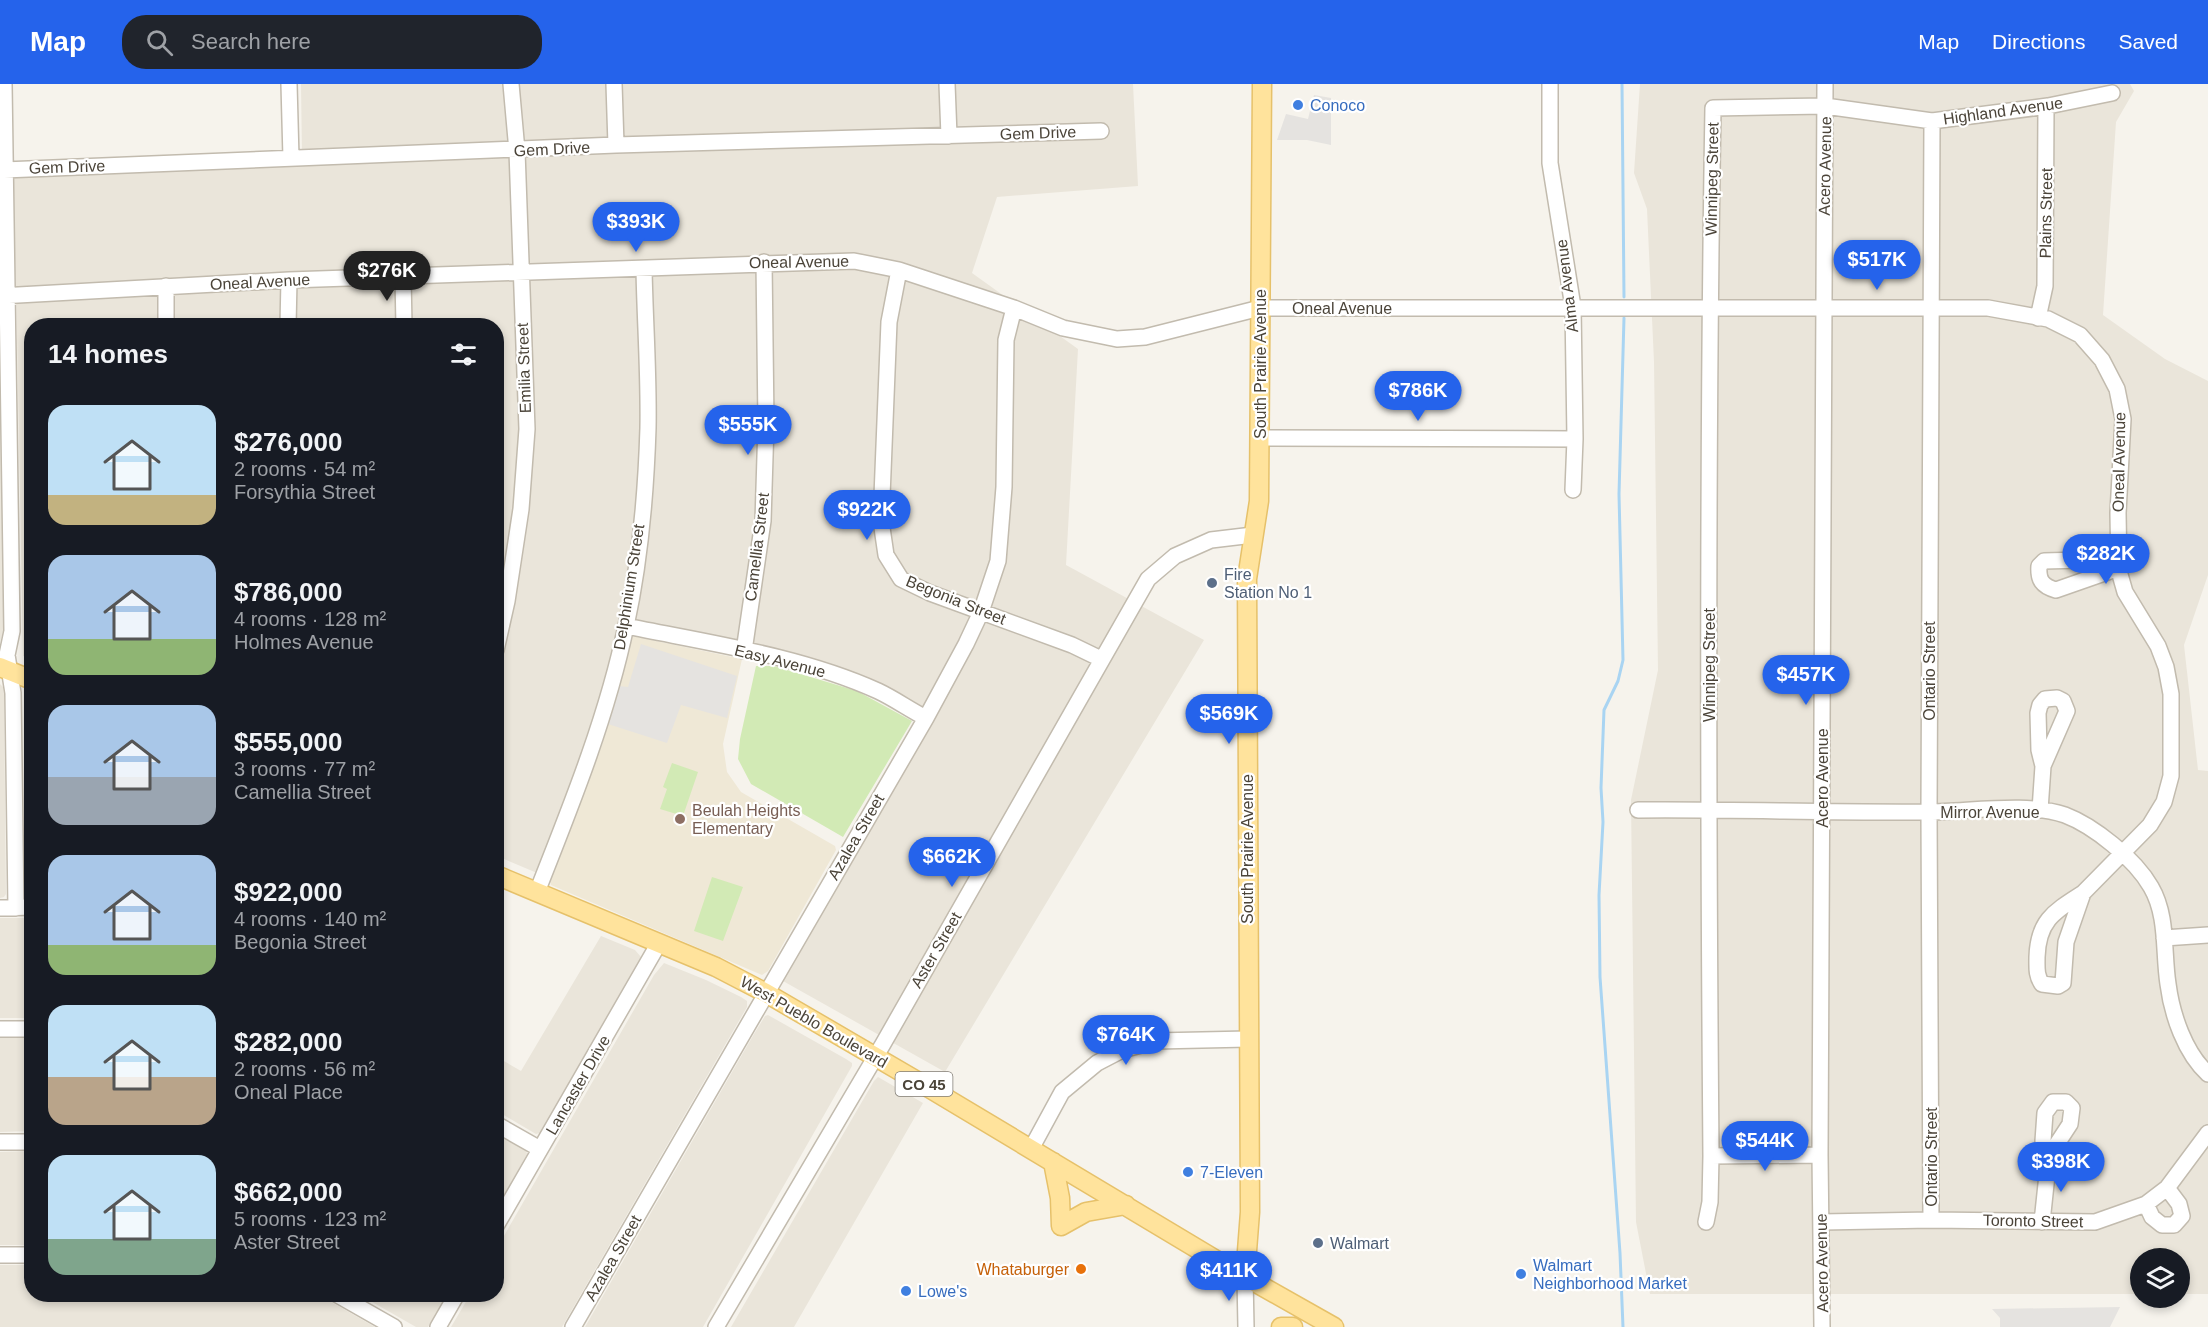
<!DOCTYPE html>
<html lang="en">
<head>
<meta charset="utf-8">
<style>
  body { margin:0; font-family:Helvetica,sans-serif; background:#20242c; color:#f1f3f6; height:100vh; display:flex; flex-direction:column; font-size:22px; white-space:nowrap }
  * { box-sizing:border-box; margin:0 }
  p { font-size:20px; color:#9ea1a6 }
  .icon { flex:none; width:33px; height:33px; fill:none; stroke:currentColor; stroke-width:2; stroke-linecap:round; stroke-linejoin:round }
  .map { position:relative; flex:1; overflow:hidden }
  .drawer { position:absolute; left:24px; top:234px; width:480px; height:984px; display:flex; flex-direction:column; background:#171b24; border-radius:24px; box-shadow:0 3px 9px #0003 }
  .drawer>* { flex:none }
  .buttons { position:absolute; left:2130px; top:1164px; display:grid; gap:12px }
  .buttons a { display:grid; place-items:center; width:60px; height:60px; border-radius:50%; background:#171b24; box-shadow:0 3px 9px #0003; font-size:30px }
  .price { position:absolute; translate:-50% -51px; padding:0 14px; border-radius:21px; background:#2563eb; color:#fff; font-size:20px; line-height:39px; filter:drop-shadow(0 2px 3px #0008) }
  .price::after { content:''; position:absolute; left:50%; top:36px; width:18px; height:14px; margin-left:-9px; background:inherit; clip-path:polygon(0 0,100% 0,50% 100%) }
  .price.current { background:#222; color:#fff }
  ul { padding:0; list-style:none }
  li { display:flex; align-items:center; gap:18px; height:150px; padding:0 24px }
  li span { display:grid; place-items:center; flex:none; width:168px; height:120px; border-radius:18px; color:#555 }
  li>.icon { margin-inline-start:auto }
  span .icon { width:72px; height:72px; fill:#fffc; stroke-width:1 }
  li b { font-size:26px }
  h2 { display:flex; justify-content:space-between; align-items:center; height:72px; padding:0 24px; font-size:26px }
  header { display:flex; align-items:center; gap:36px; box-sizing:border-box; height:84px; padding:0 30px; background:#2563eb; color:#fff }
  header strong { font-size:28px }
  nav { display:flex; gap:33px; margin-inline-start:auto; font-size:21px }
  .search { width:420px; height:54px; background:#20242c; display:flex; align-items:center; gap:15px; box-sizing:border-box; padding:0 21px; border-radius:24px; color:#9ea1a6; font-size:22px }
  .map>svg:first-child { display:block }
</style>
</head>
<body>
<header>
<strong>Map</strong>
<div class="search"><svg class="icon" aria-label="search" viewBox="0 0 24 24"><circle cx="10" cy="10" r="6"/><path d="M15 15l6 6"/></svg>Search here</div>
<nav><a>Map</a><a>Directions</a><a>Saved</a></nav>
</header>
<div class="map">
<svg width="2208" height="1243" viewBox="0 0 2208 1243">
  <rect width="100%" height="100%" fill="#f6f3ec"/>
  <path fill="#eae5da" d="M301 0H1133L1138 102 997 113 972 189 1078 265 1066 481 1204 556 945 988 783 897 926 635 879 608 744 567 632 552 608 640 549 794 497 772 496 242H32L31 576 23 572 16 199 4 86 302 73Z
    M1640 0H2130L2134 7 2116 38 2103 231 2165 275 2208 297V491L2184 561 2198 686 2208 687V1210H2180V1174H2140V1210H1650L1636 1138 1631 716 1658 586 1654 278 1647 125 1634 89Z
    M0 223 4 534 3 547 0 559Z
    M0 600 3 603 4 611 6 810 4 813 0 814Z
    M27 613H32L30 813 26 809 24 618Z
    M0 834H31V934H0Z
    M601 852 635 866 641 873 540 1049 536 1050 497 1027V973L521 987Z
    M664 879 706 896 741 913 747 917V923L562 1243H451L470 1211 496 1210 497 1164 654 891Z
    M768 931 846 975 852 979V982L703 1243H585L754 950 765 932Z
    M0 954H31V1047L0 1048Z
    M878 993 923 1019 794 1243H731L874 997Z
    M497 1050 526 1066 527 1070 497 1124Z
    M31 1067V1161H0V1068Z
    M0 1181H31L32 1210 319 1211 375 1243H0Z
    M360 1211H447L428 1243H416Z"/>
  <path fill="#efe8d6" d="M632 552 742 575 723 660 727 688 741 708 835 762 836 766 768 887 762 891 551 801 549 794 602 661Z"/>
  <path fill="#d2eab5" d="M756 582H774L857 607 912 637 843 753 751 700 738 675 740 655Z
    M672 679 698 688 683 732 660 725 667 705 663 703Z
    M712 793 743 803 723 857 694 847Z"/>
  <path fill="#e5e3e0" d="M1314 11 1331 14V61L1307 56H1277L1286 30 1308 35Z
    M641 560 737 592 727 634 681 621 667 659 608 640 619 602 628 603Z
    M2120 1223 2110 1243H2000V1234L1992 1225Z"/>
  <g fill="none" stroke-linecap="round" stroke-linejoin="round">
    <path stroke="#a9d4f2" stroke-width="3" d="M1622 0 1624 213
      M1623 1243 1620 1169 1600 893 1599 811 1603 738 1601 704 1604 626 1618 597 1623 576 1619 410 1624 234"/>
    <g stroke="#c2bbae" stroke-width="18">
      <path id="minor" d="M4 0 12 547 7 571 13 609 16 824
        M289 0 291 74
        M614 0 616 61
        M947 0 949 52
        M1550 0V79L1573 223 1575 355 1573 406
        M4 86 616 61 1101 47
        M899 186 889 238 881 437 886 471 901 495 930 509 1072 561 1101 575
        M403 193 404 242
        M166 202V242
        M0 212 289 196 854 177 899 186 1014 224 1063 244 1117 255 1145 253 1260 224H1988L2048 235 2080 251 2102 276 2117 305 2123 335 2118 429 2119 487 2125 508 2158 562 2166 583 2171 610V692L2164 718 2150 741 2083 809 2066 858 2063 899 2058 902 2042 900C2036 891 2037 884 2037 873 2038 836 2055 827 2083 809
        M2038 234 2045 202 2046 23
        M288 242 289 196
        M1260 354 1575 355
        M2118 475 2044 477 2039 482C2038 496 2042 502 2056 506L2119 484
        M626 542C709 559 801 572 878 607 895 615 910 626 926 634
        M496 566 507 517 521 425 527 345 517 67 511 0
        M744 567 763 437 766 340 764 178
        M1638 726C1735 725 1832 729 1929 728 1968 728 2029 718 2065 731 2094 742 2135 775 2151 803 2168 832 2163 868 2168 900 2172 931 2185 969 2208 990
        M2040 726 2043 682 2039 666 2038 629 2040 621 2045 615 2057 614 2063 617 2067 627 2043 682
        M537 808C571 722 607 633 626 542 640 478 646 409 648 344 649 291 645 238 644 185
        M0 824 32 823
        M2164 854 2208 851
        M0 945H32
        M496 1040 540 1065
        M0 1058H32
        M1031 1065 1062 1008 1097 979 1122 966 1156 957 1248 955
        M1711 1072 1820 1071
        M2146 1120 2152 1133 2162 1141H2174L2182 1132 2179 1120 2167 1104
        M1931 1136 1929 728 1932 37
        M1706 1138 1710 1118 1711 1072C1708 722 1707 373 1713 24L1825 22 1932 37 2048 22 2112 9
        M1822 1138 1931 1136 2095 1138 2146 1120 2167 1104 2208 1049
        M2042 1138 2049 1072 2043 1057 2045 1029 2053 1018H2066L2072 1024 2070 1040 2049 1072
        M496 1142 659 859
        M0 1171H32
        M1245 1193 1246 1243
        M336 1210 394 1243
        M438 1243 457 1210
        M573 1243 926 634 966 560 981 528 998 477 1004 403 1006 256 1014 224
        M716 1243 883 960 1148 495 1175 472 1211 456 1253 451
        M1822 1243 1820 1071 1825 0"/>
    </g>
    <g stroke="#e6c16a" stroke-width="21">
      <path id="major" d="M0 583 32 596
        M496 791 716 883 766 909 929 1004 1221 1179 1334 1243
        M1053 1078 1060 1114 1061 1142 1086 1128 1126 1121
        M1245 1193 1250 1128 1247 495 1259 417 1262 0
        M1281 1243H1293"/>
    </g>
    <use href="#minor" stroke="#fff" stroke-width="15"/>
    <use href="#major" stroke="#ffe39c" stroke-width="18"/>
  </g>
  <g fill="#3f7fe0" stroke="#fff" stroke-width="2">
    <circle cx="1298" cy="21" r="6"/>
    <circle cx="1188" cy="1088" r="6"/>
    <circle cx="1521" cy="1190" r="6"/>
    <circle cx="906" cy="1207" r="6"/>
  </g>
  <g fill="#5c6f8a" stroke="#fff" stroke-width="2">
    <circle cx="1212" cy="499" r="6"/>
    <circle cx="1318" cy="1159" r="6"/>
  </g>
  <circle fill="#8d6e63" stroke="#fff" stroke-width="2" cx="680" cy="735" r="6"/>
  <circle fill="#e8710a" stroke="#fff" stroke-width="2" cx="1081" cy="1185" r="6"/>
  <g text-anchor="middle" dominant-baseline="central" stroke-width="4.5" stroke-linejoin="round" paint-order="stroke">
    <rect fill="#fff" stroke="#817c74" stroke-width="1.5" x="895.5" y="988" width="57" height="24" rx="4.5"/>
    <g font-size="15" font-weight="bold" fill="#4b4439">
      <text x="924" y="1000">CO 45</text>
    </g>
    <g font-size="16" fill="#366cbe" stroke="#fff" text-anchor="start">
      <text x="1310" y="21">Conoco</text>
      <text x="1200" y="1088">7-Eleven</text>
      <text x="1533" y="1181">Walmart<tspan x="1533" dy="18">Neighborhood Market</tspan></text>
      <text x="918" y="1207">Lowe's</text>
    </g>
    <g font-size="16" fill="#4b4439" stroke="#fff">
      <text transform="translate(2003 27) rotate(-8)">Highland Avenue</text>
      <text transform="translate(1038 49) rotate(-2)">Gem Drive</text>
      <text transform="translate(552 65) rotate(-3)">Gem Drive</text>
      <text transform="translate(1825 82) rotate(-89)">Acero Avenue</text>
      <text transform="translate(67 83) rotate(-2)">Gem Drive</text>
      <text transform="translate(1712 95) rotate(-89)">Winnipeg Street</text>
      <text transform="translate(2046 129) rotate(-89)">Plains Street</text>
      <text transform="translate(799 178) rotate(-1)">Oneal Avenue</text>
      <text transform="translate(260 198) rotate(-3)">Oneal Avenue</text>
      <text transform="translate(1567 202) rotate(-97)">Alma Avenue</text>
      <text x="1342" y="224">Oneal Avenue</text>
      <text transform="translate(1260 280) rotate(-90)">South Prairie Avenue</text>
      <text transform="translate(524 284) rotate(-92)">Emilia Street</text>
      <text transform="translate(2119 378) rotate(-89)">Oneal Avenue</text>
      <text transform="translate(757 463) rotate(-83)">Camellia Street</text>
      <text transform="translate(629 503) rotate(-81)">Delphinium Street</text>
      <text transform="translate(956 516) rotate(22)">Begonia Street</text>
      <text transform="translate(780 577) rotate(14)">Easy Avenue</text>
      <text transform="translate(1709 581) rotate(-90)">Winnipeg Street</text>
      <text transform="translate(1929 587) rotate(-90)">Ontario Street</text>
      <text transform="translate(1822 694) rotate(-90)">Acero Avenue</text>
      <text x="1990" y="728">Mirror Avenue</text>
      <text transform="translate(856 753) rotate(-60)">Azalea Street</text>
      <text transform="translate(1247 765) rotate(-90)">South Prairie Avenue</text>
      <text transform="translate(936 866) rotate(-60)">Aster Street</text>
      <text transform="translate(814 938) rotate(30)">West Pueblo Boulevard</text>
      <text transform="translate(578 1001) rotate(-60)">Lancaster Drive</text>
      <text transform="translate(1931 1073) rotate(-90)">Ontario Street</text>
      <text transform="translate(2033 1137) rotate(1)">Toronto Street</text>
      <text transform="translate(613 1174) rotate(-60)">Azalea Street</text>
      <text transform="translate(1822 1179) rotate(-91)">Acero Avenue</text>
    </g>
    <g font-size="16" fill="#4e5e75" stroke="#fff" text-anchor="start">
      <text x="1224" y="490">Fire<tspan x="1224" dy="18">Station No 1</tspan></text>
      <text x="1330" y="1159">Walmart</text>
    </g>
    <g font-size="16" fill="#785e54" stroke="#fff" text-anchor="start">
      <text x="692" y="726">Beulah Heights<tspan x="692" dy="18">Elementary</tspan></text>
    </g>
    <g font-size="16" fill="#c56008" stroke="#fff" text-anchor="end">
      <text x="1069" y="1185">Whataburger</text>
    </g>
  </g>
</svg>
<div class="buttons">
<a><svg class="icon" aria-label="layers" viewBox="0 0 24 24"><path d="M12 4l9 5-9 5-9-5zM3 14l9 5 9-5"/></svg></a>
</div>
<b class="price" style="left:636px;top:169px">$393K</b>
<b class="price" style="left:1877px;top:207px">$517K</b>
<b class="price current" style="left:387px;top:218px">$276K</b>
<b class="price" style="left:1418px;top:338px">$786K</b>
<b class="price" style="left:748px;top:372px">$555K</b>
<b class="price" style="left:867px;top:457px">$922K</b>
<b class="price" style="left:2106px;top:501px">$282K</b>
<b class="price" style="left:1806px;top:622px">$457K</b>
<b class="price" style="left:1229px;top:661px">$569K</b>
<b class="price" style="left:952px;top:804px">$662K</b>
<b class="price" style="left:1126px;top:982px">$764K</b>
<b class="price" style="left:1765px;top:1088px">$544K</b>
<b class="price" style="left:2061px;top:1109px">$398K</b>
<b class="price" style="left:1229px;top:1218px">$411K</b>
<section class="drawer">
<h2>14 homes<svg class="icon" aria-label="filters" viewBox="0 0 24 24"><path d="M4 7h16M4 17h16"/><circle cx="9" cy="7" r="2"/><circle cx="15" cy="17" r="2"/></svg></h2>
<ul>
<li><span style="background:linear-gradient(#bfe0f5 75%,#c2b280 0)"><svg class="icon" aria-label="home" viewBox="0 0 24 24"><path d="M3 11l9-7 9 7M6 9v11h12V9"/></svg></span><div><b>$276,000</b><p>2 rooms · 54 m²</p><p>Forsythia Street</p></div></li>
<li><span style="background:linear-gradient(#a9c7e8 70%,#8fb573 0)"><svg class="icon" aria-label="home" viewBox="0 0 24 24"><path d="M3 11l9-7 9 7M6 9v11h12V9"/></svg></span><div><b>$786,000</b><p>4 rooms · 128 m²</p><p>Holmes Avenue</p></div></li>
<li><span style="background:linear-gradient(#a9c7e8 60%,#9aa5b1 0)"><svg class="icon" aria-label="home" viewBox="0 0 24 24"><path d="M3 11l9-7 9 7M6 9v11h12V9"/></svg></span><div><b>$555,000</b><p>3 rooms · 77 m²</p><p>Camellia Street</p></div></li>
<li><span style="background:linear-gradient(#a9c7e8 75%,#8fb573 0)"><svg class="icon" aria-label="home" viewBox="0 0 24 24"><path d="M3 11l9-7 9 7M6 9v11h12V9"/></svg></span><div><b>$922,000</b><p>4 rooms · 140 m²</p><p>Begonia Street</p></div></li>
<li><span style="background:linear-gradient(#bfe0f5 60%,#b9a48a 0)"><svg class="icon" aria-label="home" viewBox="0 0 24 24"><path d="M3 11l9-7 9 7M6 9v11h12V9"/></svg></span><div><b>$282,000</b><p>2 rooms · 56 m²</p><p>Oneal Place</p></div></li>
<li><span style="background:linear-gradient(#bfe0f5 70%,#7fa58c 0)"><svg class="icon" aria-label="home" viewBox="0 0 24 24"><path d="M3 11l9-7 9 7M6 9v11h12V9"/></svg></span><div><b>$662,000</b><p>5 rooms · 123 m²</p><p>Aster Street</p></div></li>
</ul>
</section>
</div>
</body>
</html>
